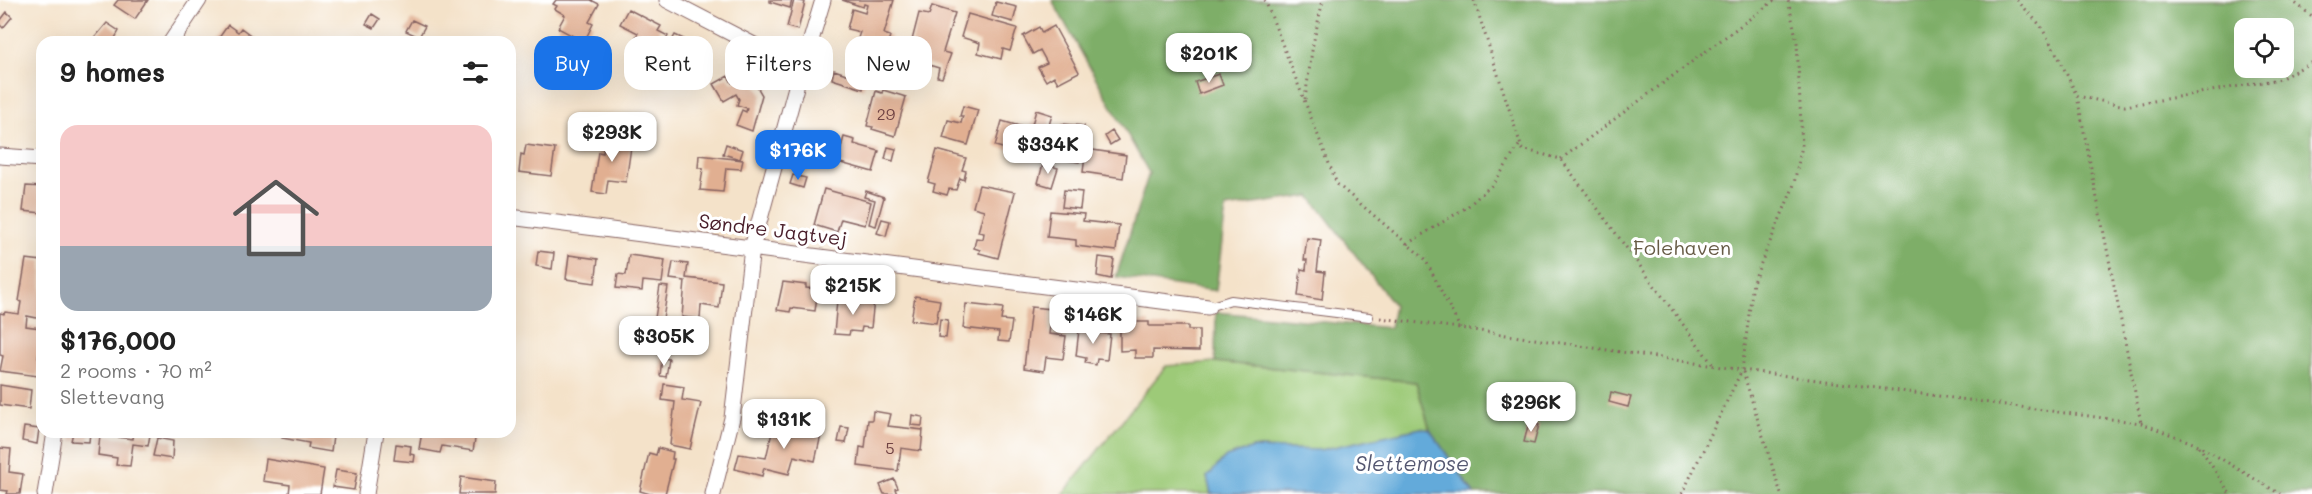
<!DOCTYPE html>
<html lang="en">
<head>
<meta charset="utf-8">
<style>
  body { margin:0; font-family:Mali,sans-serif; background:#f2f2f2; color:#222; height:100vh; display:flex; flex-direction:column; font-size:22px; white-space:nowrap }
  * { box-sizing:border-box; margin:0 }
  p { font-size:20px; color:#767676 }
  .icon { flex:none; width:33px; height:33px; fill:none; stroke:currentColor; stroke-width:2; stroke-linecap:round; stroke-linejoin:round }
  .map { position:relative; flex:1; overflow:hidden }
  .drawer { position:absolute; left:36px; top:36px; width:480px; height:402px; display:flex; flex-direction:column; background:#fff; border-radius:18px; box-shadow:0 6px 24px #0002 }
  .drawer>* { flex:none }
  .guide { position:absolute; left:534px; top:36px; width:570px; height:54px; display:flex; gap:12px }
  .controls { position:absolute; left:2234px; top:18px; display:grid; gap:12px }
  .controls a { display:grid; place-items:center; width:60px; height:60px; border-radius:12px; background:#fff; box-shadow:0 6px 24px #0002; font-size:30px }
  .price { position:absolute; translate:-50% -51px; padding:0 14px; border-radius:12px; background:#fff; color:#222; font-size:20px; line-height:39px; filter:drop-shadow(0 2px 3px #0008) }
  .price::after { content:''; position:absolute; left:50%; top:36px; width:18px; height:14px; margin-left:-9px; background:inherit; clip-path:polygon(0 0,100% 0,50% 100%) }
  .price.active { background:#1a73e8; color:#fff }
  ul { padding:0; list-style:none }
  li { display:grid; align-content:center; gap:12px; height:318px; padding:0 24px }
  li span { display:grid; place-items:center; height:186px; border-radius:18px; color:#555 }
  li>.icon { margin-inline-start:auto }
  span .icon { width:108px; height:108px; fill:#fffc; stroke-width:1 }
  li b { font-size:26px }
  h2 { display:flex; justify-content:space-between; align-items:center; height:72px; padding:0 24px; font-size:26px }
  .chip { padding:0 21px; border-radius:18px; background:#fff; box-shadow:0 6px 24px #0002; font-size:21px; line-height:54px }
  .chip.active { background:#1a73e8; color:#fff }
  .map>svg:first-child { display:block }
</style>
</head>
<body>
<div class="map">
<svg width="2312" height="494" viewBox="0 0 2312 494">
  <rect width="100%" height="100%" fill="#fff"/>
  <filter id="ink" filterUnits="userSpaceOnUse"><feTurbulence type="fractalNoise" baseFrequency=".0167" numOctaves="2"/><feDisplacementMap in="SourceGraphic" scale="12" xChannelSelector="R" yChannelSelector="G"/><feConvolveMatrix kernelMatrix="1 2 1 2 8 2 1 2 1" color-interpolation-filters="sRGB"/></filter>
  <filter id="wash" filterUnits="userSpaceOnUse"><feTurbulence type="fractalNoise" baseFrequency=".008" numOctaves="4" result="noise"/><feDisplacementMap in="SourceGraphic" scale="24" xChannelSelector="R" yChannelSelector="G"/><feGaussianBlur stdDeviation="1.35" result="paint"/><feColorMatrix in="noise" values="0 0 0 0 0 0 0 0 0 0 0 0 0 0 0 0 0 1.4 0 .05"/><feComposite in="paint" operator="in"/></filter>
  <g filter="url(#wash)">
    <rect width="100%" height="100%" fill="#f4e2c9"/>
    <path fill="#9dca78" stroke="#747452" stroke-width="1.5" d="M1215 362 1416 382 1430 430 1421 428 1320 450 1253 448 1226 457 1207 477 1211 494H1063L1166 366Z"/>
    <path fill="#7eae68" stroke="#64664a" stroke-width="1.5" fill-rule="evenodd" d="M1052 0H2312V494H1474L1430 430 1416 382 1215 362 1216 312 1390 328 1394 305 1310 196 1226 208 1216 291 1116 277 1149 173ZM2244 28H2283V68H2244Z"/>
    <path fill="#63aada" stroke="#566482" stroke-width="1.5" d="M1421 428 1430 430 1474 494H1211L1207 477 1226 457 1253 448 1320 450Z"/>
    <g id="blocks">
      <path fill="#e1af91" d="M118 0H148L135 19 114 5Z
        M556 0H591L599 4 589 22 593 24 584 42 558 28 565 15 555 9 557 6 553 4Z
        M770 0H792L790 8 770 2Z
        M794 0 805 2 798 30 787 27Z
        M842 0H894L884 34 890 36 884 56 855 47 860 32 847 29 852 9 865 13 867 5 864 4 863 7Z
        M996 2 1017 7 1013 22 992 16Z
        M932 6 955 13 943 52 951 54 942 78 937 77 939 68 916 61 918 54 909 52 919 13 929 15Z
        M628 9 661 26 658 31 668 36 657 58 632 45 638 33 620 24Z
        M7 12 12 17 3 28 0 25V21Z
        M372 14 380 19 374 28 366 24Z
        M968 14 1017 28 1010 51 1003 49 1001 59 978 53 980 43 961 37Z
        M412 20 425 26 419 37 406 31Z
        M107 23 119 31 114 40 117 42H91Z
        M228 25 238 32 241 28 253 37 251 41 253 42H216Z
        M1054 26 1079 72 1058 83 1054 76 1046 81 1038 67 1047 63 1040 50 1033 54 1023 36 1039 27 1042 33Z
        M675 35 688 41 680 56 667 50Z
        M834 70 865 80 863 89 832 79Z
        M749 73 762 95 752 131 736 125 742 110 746 112 747 108 737 105 739 99 736 94 724 101 714 84 728 76 732 83Z
        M1219 74 1223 85 1199 94 1195 82Z
        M883 90 906 97 895 136 872 129 873 127 867 126 876 91 882 93Z
        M963 106 978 110 968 145 943 138 948 120 961 123 963 116H960Z
        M1036 110 1052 115 1047 132 1031 128Z
        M1002 121 1036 131 1029 155 995 146Z
        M1062 124 1084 126 1079 162 1058 159Z
        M1112 131 1118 140 1110 145 1105 136Z
        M605 136 632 140 626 182 608 180 606 194 592 192 598 152 603 153Z
        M844 137 855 140 854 144 879 151 873 172 837 162Z
        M726 144 743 150 740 159 723 154Z
        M526 145 555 149 551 176 519 172 521 154 524 155Z
        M888 147 896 149 893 161 885 159Z
        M798 148 813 152 808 168 794 164Z
        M1086 149 1126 155 1123 178 1083 172Z
        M937 150 966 158 962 170 966 171 964 180 960 178 956 190 949 189 947 195 933 191 935 184 928 182Z
        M699 155 743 160 741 169 726 168 723 192 700 190 703 168H698Z
        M1043 164 1058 168 1052 187 1038 183Z
        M793 175 806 178 803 188 790 184Z
        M979 185 1015 192 998 258 979 253 980 250 974 248 976 238 983 239 984 233 978 232 984 210 973 207Z
        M26 186 42 187V213L23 211Z
        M824 189 871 202 865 225 841 219 837 232 814 225Z
        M1064 190 1082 192 1080 209 1062 207Z
        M866 191 884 197 876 226 869 224 875 200 864 197Z
        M1050 211 1084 214 1083 221 1119 225 1116 251 1076 246V240L1047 237Z
        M882 219 890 221 886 236 877 233Z
        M1307 238 1321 240 1317 271 1325 272 1322 300 1298 296 1301 269 1306 270 1307 260H1304Z
        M538 251 554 253 552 269 536 266Z
        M569 255 598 259 595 283 566 279Z
        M629 255 665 260 662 283 643 281 642 291 616 288 618 274 626 275Z
        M1099 257 1114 259 1111 279 1097 276Z
        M26 259 42 261V319L27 316 26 326 40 328 38 343H40L38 358 40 359 38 376 0 371 3 356 0 355V313L4 314 5 312 19 314 21 302 19 301Z
        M673 262 688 264 686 278 722 282 719 308 701 305 700 319 682 317 685 281 670 279Z
        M783 282 806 285V288L818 289 815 311 791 308 790 312 777 310Z
        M828 283 838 284 836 302 826 301Z
        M660 286 668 287 663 319 655 318Z
        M915 296 940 300 936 323 911 320Z
        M853 298 874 300 871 328 862 327 861 332 850 331 849 335 834 334 837 300 853 302Z
        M966 304 1003 308 1001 320 1012 321 1009 342 998 341 999 332 963 328Z
        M1075 304 1093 306 1090 324 1080 322 1079 329 1072 328Z
        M1031 307 1052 309 1049 334 1066 336 1063 359 1046 357 1044 371 1024 368Z
        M940 319 948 320 946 338 938 337Z
        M1120 322H1149V326H1188V330H1199V351L1153 350V358H1135V350L1120 351Z
        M1090 327 1102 328 1101 333 1110 334 1107 360 1097 359 1096 365 1085 363 1086 358 1076 356 1079 330 1090 332Z
        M662 358 669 359 666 377 660 376Z
        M664 384 684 387 682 400 701 403 690 449 670 445 675 402 662 400Z
        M0 385 31 390 29 409 0 405Z
        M1611 392 1631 397 1628 407 1609 402Z
        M873 411 891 414 888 426 923 430 921 451 901 448 898 471 858 466 860 447 865 448 868 420H872Z
        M807 415 816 417 812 433 821 435 815 461 794 456 789 474 764 468 762 476 735 469 739 454 766 458 774 424 804 431Z
        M912 415 923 417 922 426 911 425Z
        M1529 422 1539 425 1534 444 1524 442Z
        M24 427 39 429 37 444 22 441Z
        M841 427 849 428 846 443 838 442Z
        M73 432H90L89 442 71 441Z
        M134 432 150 435 148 446 133 444 130 466 116 465 117 458 98 455 100 435 133 439Z
        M283 432H332L331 435 333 436 331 452 308 448 309 443 282 438Z
        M422 432 476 433 473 451 442 446 440 453 419 449Z
        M157 438 173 441 172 459 153 456Z
        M396 444 411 446 410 454 415 455 414 462 394 460Z
        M0 448 11 449 9 472 23 474 20 494H7L8 491 0 490Z
        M658 448 673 452 672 459H674L665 494H650L640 491 649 453 656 455Z
        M266 459 324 469 320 494H289L290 485 263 481Z
        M336 470 357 473 354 490 333 487Z
        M461 477 496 482 495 494H459Z
        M894 479 898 488 895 489 897 494H884L880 485Z"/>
    </g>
  </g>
  <g filter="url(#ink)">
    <use href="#blocks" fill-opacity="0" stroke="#866362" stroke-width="1.5"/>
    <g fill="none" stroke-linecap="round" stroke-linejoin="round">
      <g stroke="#866362" stroke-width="10">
        <path id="service" d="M1208 307 1231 300 1369 317"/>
      </g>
      <g stroke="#866362" stroke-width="17">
        <path id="minor" d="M667 0 779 58 794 72 796 87 752 248 732 418 713 494
          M171 42 199 0
          M794 72 805 60 823 0
          M0 156 42 159
          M510 217 1208 307
          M45 494 55 432
          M366 494 376 432"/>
      </g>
      <path stroke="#866362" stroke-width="3" stroke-dasharray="1.5 4.5" stroke-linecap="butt" d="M1265 0 1337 184 1425 259 1460 328
        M1474 0 1522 149 1561 159 1713 365
        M2017 0 2040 25 2059 58 2077 96 2141 423
        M2291 0 2312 16
        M2077 96 2125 106 2280 79 2312 62
        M1305 99 1313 44 1323 0
        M1561 159 1775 0
        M1407 244 1467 207 1495 182 1520 144
        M1380 318 1460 328 1742 370 2141 423 2198 445 2280 494
        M1743 372 1781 494
        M2199 446 2230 494
        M1682 494 1742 370 1753 282 1793 188 1802 146 1797 42 1788 0"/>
      <use href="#service" stroke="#fff" stroke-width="8"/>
      <use href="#minor" stroke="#fff" stroke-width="15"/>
    </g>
  </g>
  <g text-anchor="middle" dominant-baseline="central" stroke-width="6" stroke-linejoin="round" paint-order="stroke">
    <g font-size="16" fill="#704344">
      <text x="886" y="113">29</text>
      <text x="890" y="447">5</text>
    </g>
    <g font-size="20" fill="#4a1f2b" stroke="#fff">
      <text transform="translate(773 229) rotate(7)">Søndre Jagtvej</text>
    </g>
    <g font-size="20" fill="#675b46" stroke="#fff">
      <text x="1682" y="247">Folehaven</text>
    </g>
    <g font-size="21" font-style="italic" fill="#545771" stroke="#fff">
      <text x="1412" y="462">Slettemose</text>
    </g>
  </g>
</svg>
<div class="controls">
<a><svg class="icon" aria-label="locate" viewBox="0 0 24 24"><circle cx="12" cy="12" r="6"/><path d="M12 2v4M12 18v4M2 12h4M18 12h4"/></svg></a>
</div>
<b class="price" style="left:1209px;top:84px">$201K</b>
<b class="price" style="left:612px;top:163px">$293K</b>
<b class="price" style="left:1048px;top:175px">$334K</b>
<b class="price active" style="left:798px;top:181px">$176K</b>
<b class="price" style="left:853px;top:316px">$215K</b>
<b class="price" style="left:1093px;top:345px">$146K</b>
<b class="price" style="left:664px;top:367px">$305K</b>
<b class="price" style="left:1531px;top:433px">$296K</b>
<b class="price" style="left:784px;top:450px">$131K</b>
<div class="guide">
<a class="chip active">Buy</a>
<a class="chip">Rent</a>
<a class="chip">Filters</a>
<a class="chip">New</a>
</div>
<section class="drawer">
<h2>9 homes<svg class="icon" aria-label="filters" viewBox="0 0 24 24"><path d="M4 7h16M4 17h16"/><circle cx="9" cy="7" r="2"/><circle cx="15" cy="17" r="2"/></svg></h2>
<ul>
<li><span style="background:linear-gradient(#f6c9c9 65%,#9aa5b1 0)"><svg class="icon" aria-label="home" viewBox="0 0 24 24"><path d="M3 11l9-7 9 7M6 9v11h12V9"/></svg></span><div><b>$176,000</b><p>2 rooms · 70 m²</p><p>Slettevang</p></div></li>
</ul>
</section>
</div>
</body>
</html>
